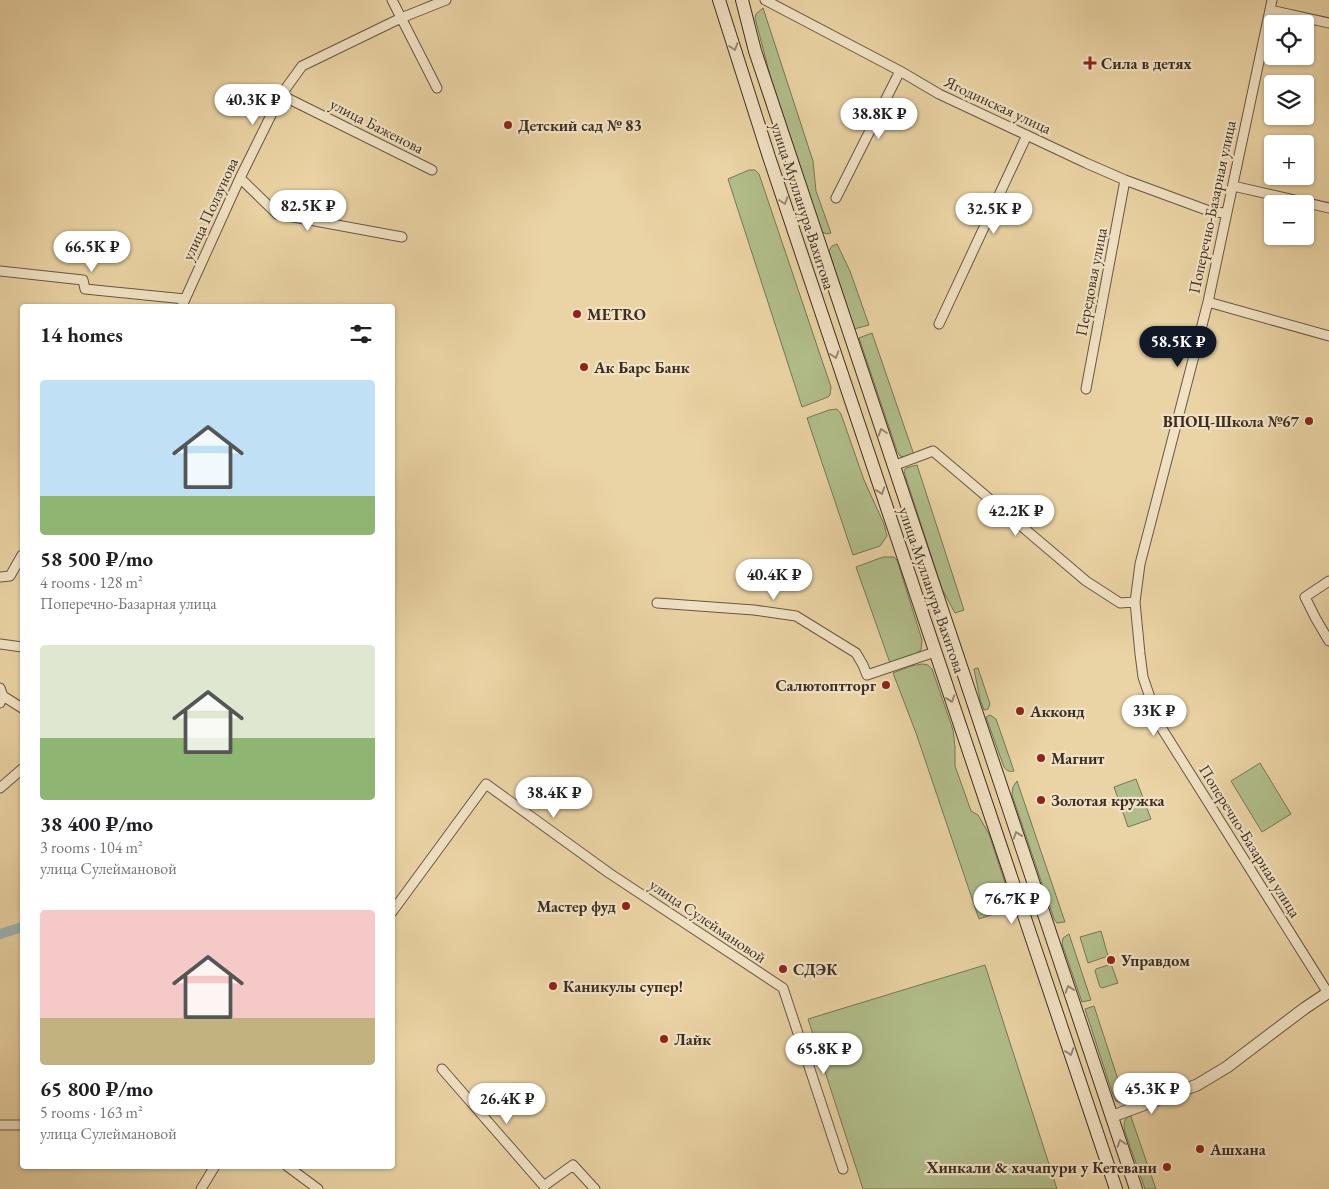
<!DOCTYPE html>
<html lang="en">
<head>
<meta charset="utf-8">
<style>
  body { margin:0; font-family:"EB Garamond",serif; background:#f6f6f6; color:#202124; height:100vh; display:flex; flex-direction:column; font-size:19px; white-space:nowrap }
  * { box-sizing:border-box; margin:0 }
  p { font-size:16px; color:#757577 }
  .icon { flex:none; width:28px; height:28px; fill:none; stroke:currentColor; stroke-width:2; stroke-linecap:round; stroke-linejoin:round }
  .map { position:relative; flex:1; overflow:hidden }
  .side { position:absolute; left:20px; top:304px; width:375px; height:865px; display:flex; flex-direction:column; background:#fff; border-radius:5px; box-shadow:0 1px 4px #0004 }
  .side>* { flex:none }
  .tools { position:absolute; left:1264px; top:15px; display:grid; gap:10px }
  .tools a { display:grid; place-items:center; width:50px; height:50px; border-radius:5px; background:#fff; box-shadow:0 1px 4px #0004; font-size:25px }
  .price { position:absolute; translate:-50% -42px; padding:0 11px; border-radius:18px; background:#fff; color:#222; font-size:16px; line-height:32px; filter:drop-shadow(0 1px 2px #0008) }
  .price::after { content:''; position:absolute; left:50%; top:30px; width:15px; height:11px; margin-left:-8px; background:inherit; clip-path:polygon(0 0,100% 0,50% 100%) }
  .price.current { background:#111827; color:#fff }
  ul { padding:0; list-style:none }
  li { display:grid; align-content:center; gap:10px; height:265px; padding:0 20px }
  li span { display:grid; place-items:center; height:155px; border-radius:5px; color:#555 }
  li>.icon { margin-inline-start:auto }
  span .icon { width:90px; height:90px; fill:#fffc; stroke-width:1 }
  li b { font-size:21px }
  h2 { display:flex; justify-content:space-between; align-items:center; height:60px; padding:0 20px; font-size:21px }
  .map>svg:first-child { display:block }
</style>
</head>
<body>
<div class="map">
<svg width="1329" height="1189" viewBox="0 0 1329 1189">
  <rect width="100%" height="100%" fill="#ead3a4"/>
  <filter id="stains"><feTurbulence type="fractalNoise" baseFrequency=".004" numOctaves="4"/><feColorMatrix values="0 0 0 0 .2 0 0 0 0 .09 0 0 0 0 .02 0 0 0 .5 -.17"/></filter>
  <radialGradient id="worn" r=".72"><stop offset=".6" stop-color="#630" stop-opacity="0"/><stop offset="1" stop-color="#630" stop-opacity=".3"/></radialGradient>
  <path fill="#b1be8b" stroke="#777658" d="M763 8 813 161 816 191 831 233 827 234 822 232 771 79 755 18 756 14Z
    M749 170H755L759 174 831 387 830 395 828 397 802 407 728 179Z
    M837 244 850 271 869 325 854 329 829 251 832 246Z
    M872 333 914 455 905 457 900 456 897 451 859 338Z
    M837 409 841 414 864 480 884 524 887 536 880 546 853 555 807 418 829 410Z
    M917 465 964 610 955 613 942 589 905 475 904 471 906 468Z
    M883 557H894L897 560 922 640 921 650 915 654 890 663 856 567Z
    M922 664 928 665 932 669 953 730 955 747V766L971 811 978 815 989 834 1011 901 1010 906 1008 909 979 919 916 733 893 673 911 666Z
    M978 668 990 704 988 709 984 710 980 699 974 669Z
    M990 715 996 719 1014 771C1009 772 1007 771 1004 767L986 717Z
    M1260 763 1291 814 1262 832 1231 781Z
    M1136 779 1151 819 1128 827 1114 787Z
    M1017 781 1065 922 1057 923 1054 919 1012 795 1013 787Z
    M1101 931 1108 956 1088 963 1080 937Z
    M1069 934 1091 1000 1082 1002 1062 944 1063 938Z
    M1111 964 1118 983 1102 988 1100 987 1095 971 1096 969Z
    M985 965 1057 1189H863L808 1019Z
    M1094 1006 1126 1104 1116 1101 1113 1095 1085 1009Z
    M1130 1114 1156 1189H1145L1125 1132C1123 1123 1124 1120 1130 1114Z"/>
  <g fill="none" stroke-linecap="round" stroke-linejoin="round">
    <path stroke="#9eb4b3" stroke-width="10" d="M0 934 22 927"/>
    <g stroke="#685744" stroke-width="11">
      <path id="minor" d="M392 0 437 88
        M765 0 900 71 939 94 1086 163 1125 180 1212 212 1227 213
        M1272 0 1208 302 1140 564 1135 602 1140 654 1143 677 1159 724 1328 993
        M1270 10 1329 23
        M281 95 432 170
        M240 178 277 214 402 237
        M1233 186 1329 208
        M836 198 900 71
        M0 271 83 280 85 289 185 299
        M1208 302 1329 336
        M182 306 240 178 281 95 302 66 401 18 446 0
        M939 324 1027 135
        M1086 389 1125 180
        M893 466 933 451 1086 581 1120 603 1135 602
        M0 577 10 576 22 555
        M1329 581 1305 597 1316 619 1329 641
        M657 603 754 610 796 616 856 653 863 665 867 675 935 652
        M0 644 22 647
        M0 688 3 696 0 703
        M3 696 22 708
        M0 788 22 769
        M392 912 486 784 609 873 783 988 843 1169
        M442 1069 544 1186 573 1165 595 1189
        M0 1125H22
        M287 1166 318 1189
        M201 1189 215 1166"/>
    </g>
    <g stroke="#685744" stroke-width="13">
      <path id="tertiary" d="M1113 1116 1197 1085 1227 1067 1305 1008 1329 992"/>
    </g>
    <g stroke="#3d2e24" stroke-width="14">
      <path id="secondary" d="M719 0 769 157 1116 1189
        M742 0 755 51 1136 1189"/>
    </g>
    <use href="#minor" stroke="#f1e2c4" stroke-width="9"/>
    <use href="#tertiary" stroke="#f1e2c4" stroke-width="11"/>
    <use href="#secondary" stroke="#f1e2c4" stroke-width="12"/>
  </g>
  <defs><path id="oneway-chevron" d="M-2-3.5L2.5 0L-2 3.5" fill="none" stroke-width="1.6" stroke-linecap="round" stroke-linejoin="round" transform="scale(1.25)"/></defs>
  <g stroke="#978874">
    <use href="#oneway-chevron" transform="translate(734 47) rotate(72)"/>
    <use href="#oneway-chevron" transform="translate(784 201) rotate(72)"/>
    <use href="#oneway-chevron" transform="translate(835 355) rotate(72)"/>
    <use href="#oneway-chevron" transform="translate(882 432) rotate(-108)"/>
    <use href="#oneway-chevron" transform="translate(881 491) rotate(71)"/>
    <use href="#oneway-chevron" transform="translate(951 699) rotate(71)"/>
    <use href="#oneway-chevron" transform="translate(1017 835) rotate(-109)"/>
    <use href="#oneway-chevron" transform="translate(1069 989) rotate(-109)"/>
    <use href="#oneway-chevron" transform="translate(1070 1052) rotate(71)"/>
    <use href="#oneway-chevron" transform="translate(1121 1143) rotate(-108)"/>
  </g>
  <g fill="#8f2418" stroke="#f1e2c4" stroke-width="2">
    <path d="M1087.5 55.5h5v5h5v5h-5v5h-5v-5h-5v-5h5z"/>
    <circle cx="508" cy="125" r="5"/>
    <circle cx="577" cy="314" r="5"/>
    <circle cx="584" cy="367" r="5"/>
    <circle cx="1309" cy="421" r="5"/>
    <circle cx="886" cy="685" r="5"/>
    <circle cx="1020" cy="711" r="5"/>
    <circle cx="1041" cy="758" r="5"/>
    <circle cx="1041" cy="800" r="5"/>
    <circle cx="626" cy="906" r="5"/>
    <circle cx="1111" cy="960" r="5"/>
    <circle cx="783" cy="969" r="5"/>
    <circle cx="553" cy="986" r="5"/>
    <circle cx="664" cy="1039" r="5"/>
    <circle cx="1200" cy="1149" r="5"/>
    <circle cx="1167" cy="1167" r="5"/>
  </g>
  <g text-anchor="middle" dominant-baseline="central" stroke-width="4.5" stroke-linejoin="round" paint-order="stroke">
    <g font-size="16" font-weight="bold" fill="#3d2e24" stroke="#f1e2c4" text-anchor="start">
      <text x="1101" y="63">Сила в детях</text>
      <text x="518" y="125">Детский сад № 83</text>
      <text x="587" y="314">METRO</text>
      <text x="594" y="367">Ак Барс Банк</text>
      <text x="1299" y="421" text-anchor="end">ВПОЦ-Школа №67</text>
      <text x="876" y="685" text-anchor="end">Салютоптторг</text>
      <text x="1030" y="711">Акконд</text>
      <text x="1051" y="758">Магнит</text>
      <text x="1051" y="800">Золотая кружка</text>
      <text x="616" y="906" text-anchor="end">Мастер фуд</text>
      <text x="1121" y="960">Управдом</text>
      <text x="793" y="969">СДЭК</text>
      <text x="563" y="986">Каникулы супер!</text>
      <text x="674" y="1039">Лайк</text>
      <text x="1210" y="1149">Ашхана</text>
      <text x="1157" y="1167" text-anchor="end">Хинкали &amp; хачапури у Кетевани</text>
    </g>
    <g font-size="16" fill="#3d2e24" stroke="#f1e2c4">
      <text transform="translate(998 105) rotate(25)">Ягодинская улица</text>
      <text transform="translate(377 126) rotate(27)">улица Баженова</text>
      <text transform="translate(803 206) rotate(72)">улица Мулланура Вахитова</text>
      <text transform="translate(1212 207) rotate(-78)">Поперечно-Базарная улица</text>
      <text transform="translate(210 209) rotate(-65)">улица Ползунова</text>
      <text transform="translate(1091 282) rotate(-79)">Передовая улица</text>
      <text transform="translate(932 590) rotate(71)">улица Мулланура Вахитова</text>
      <text transform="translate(1250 841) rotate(58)">Поперечно-Базарная улица</text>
      <text transform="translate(708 921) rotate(34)">улица Сулеймановой</text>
    </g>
  </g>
  <rect width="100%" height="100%" filter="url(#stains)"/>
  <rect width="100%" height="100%" fill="url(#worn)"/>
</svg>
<div class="tools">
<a><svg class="icon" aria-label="locate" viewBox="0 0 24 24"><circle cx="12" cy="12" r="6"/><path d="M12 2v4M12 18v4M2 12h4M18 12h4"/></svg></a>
<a><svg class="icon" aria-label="layers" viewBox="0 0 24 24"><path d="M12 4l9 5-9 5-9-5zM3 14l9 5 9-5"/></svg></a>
<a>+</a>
<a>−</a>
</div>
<b class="price" style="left:253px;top:126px">40.3K ₽</b>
<b class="price" style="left:879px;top:140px">38.8K ₽</b>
<b class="price" style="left:308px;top:232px">82.5K ₽</b>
<b class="price" style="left:994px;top:235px">32.5K ₽</b>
<b class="price" style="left:92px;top:273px">66.5K ₽</b>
<b class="price current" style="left:1178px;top:368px">58.5K ₽</b>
<b class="price" style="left:1016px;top:537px">42.2K ₽</b>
<b class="price" style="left:774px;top:601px">40.4K ₽</b>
<b class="price" style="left:1154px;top:737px">33K ₽</b>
<b class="price" style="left:554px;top:819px">38.4K ₽</b>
<b class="price" style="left:1012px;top:925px">76.7K ₽</b>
<b class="price" style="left:824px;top:1075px">65.8K ₽</b>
<b class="price" style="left:1152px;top:1115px">45.3K ₽</b>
<b class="price" style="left:507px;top:1125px">26.4K ₽</b>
<section class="side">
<h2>14 homes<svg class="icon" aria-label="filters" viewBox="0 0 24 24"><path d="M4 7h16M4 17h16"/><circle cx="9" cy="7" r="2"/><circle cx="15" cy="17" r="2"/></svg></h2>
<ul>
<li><span style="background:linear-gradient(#bfe0f5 75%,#8fb573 0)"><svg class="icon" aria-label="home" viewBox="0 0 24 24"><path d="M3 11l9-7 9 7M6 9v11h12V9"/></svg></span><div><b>58 500 ₽/mo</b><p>4 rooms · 128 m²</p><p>Поперечно-Базарная улица</p></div></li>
<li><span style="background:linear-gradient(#dfe7d0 60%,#8fb573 0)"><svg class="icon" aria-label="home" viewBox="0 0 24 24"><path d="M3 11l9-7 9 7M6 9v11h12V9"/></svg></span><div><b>38 400 ₽/mo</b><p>3 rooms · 104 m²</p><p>улица Сулеймановой</p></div></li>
<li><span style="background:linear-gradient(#f6c9c9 70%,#c2b280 0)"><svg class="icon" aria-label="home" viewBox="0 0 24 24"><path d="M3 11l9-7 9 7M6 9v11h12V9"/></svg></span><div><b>65 800 ₽/mo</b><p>5 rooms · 163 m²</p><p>улица Сулеймановой</p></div></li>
</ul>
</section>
</div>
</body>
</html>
